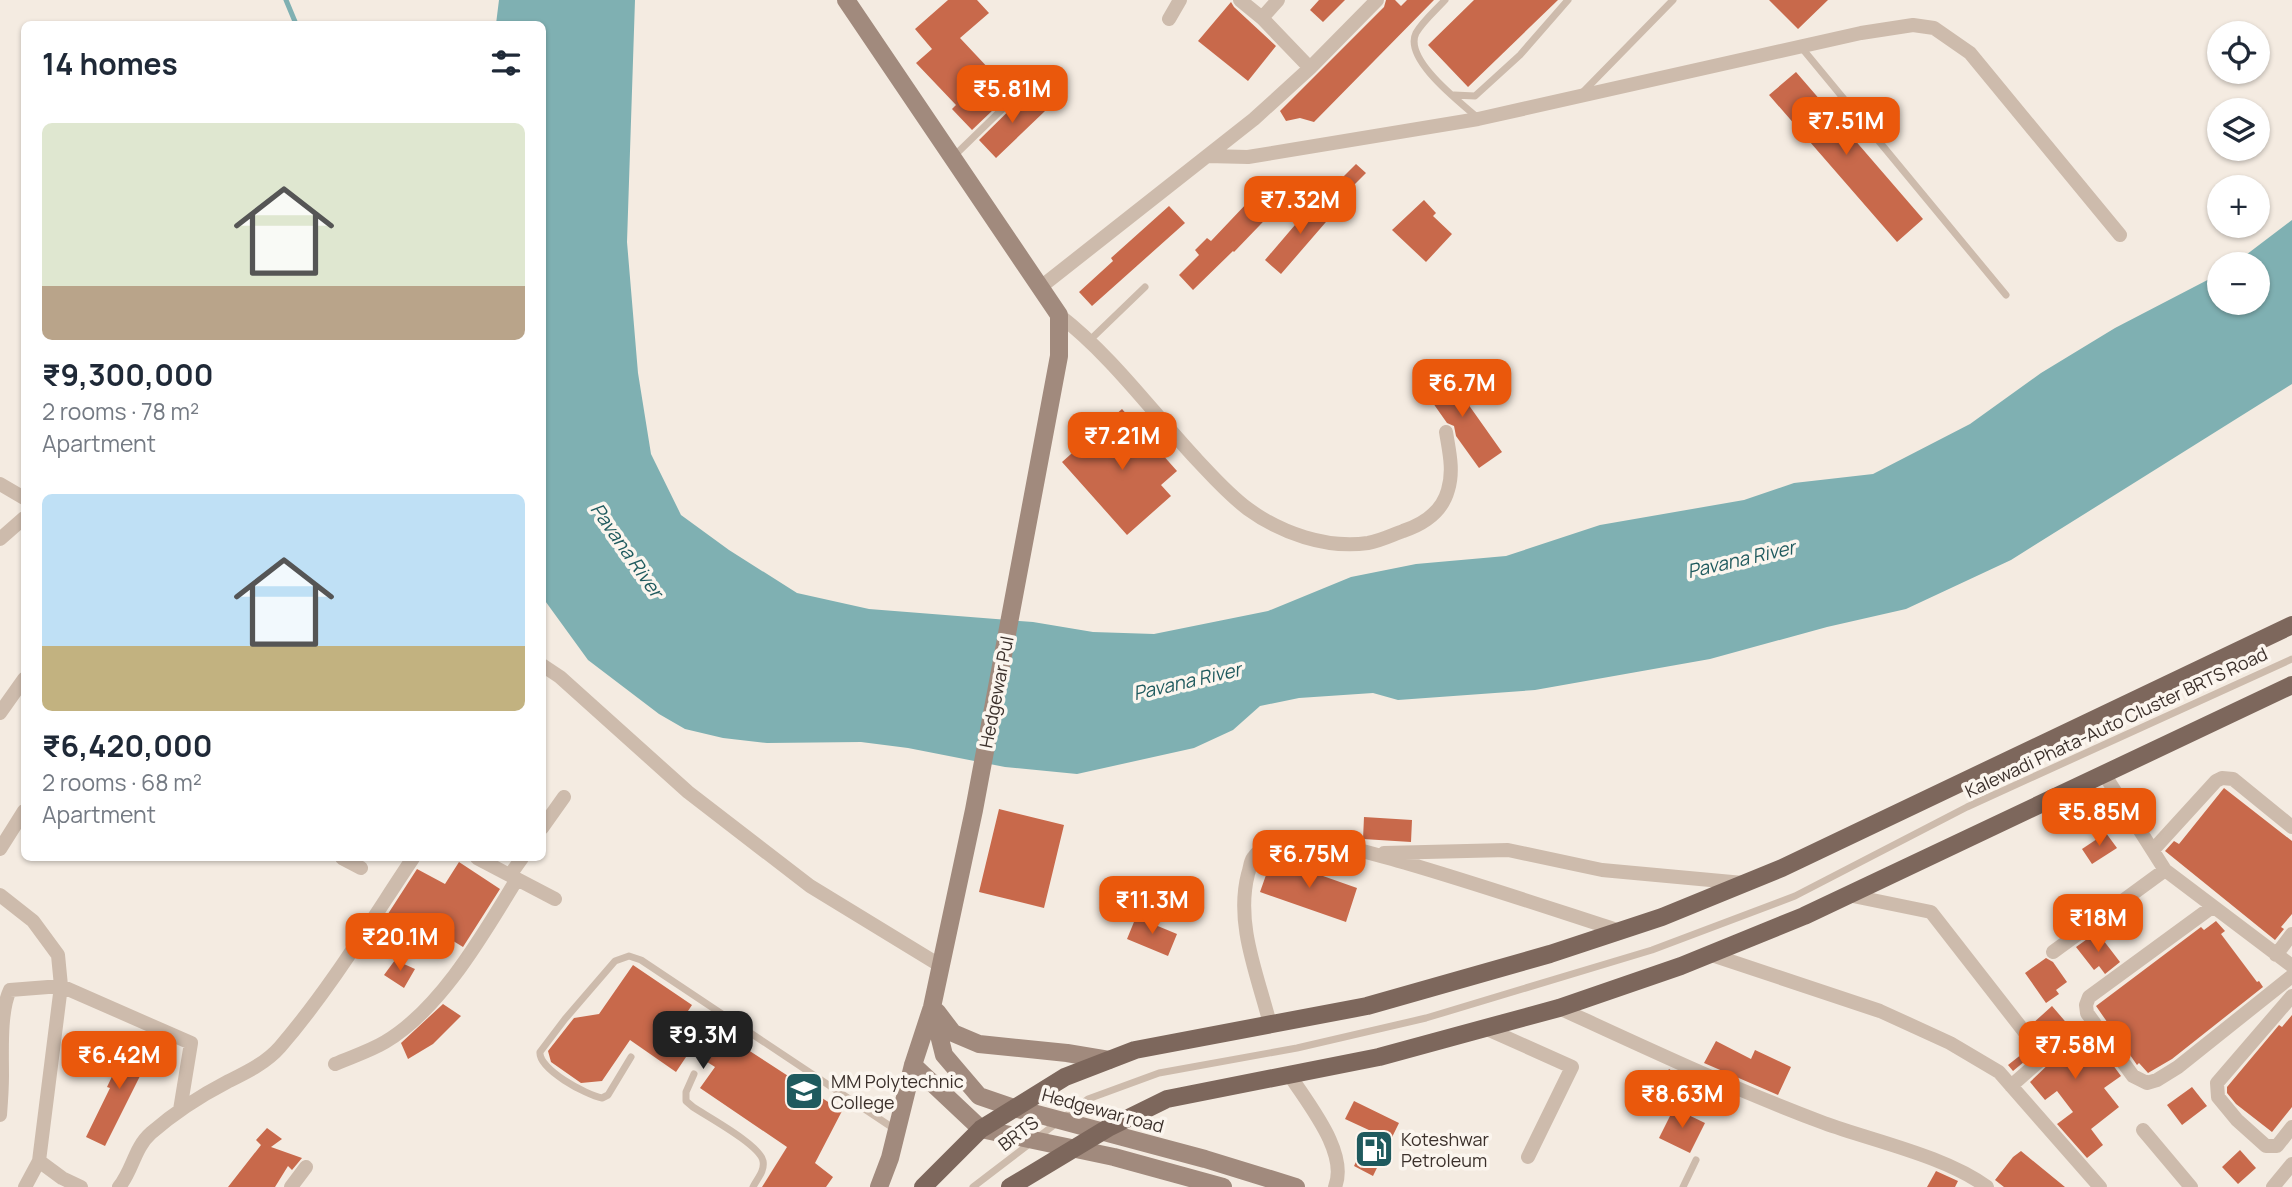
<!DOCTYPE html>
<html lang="en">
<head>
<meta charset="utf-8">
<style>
  body { margin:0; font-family:Manrope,sans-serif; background:#f6f6f7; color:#1f2937; height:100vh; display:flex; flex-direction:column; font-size:26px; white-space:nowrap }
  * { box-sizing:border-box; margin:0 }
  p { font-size:23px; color:#747a83 }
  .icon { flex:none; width:38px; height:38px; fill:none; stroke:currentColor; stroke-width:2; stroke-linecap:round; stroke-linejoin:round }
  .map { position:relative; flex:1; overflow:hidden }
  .panel { position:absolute; left:21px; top:21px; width:525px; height:840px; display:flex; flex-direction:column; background:#fff; border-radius:10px; box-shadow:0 2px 5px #0004 }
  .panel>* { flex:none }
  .tools { position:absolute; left:2207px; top:21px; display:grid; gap:14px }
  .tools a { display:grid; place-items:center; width:63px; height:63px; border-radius:50%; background:#fff; box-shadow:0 2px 5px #0004; font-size:35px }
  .price { position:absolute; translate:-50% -60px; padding:0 16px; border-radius:14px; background:#ea580c; color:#fff; font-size:23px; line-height:46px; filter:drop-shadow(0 2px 4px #0008) }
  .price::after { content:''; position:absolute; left:50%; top:42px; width:21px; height:16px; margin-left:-10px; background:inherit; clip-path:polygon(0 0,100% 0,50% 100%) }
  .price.on { background:#222; color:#fff }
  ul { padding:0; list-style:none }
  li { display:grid; align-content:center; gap:14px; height:371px; padding:0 21px }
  li span { display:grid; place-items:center; height:217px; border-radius:10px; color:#555 }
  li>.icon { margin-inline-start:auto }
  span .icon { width:126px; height:126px; fill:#fffc; stroke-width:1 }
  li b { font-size:30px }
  h2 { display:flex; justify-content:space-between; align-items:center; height:84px; padding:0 21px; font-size:30px }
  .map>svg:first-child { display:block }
</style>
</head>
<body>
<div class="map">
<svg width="2292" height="1187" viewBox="0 0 2292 1187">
  <rect width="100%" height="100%" fill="#f4ebe1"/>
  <path fill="#7fb0b2" d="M499 0H635L627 242 638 373 651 454 681 515 729 550 797 593 869 609 1033 622 1093 632 1154 634 1268 611 1351 577 1416 564 1506 556 1600 525 1744 500 1794 483 1873 474 1970 424 2041 373 2115 328 2219 274V303H2258V264H2234L2292 220V384L2011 560 1906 609 1827 627 1710 659 1535 690 1398 700 1373 693 1299 698 1260 706 1233 730 1194 748 1077 774 1005 767 908 748 861 742 767 743 723 738 685 729 659 714 588 660 543 598 542 24H496Z"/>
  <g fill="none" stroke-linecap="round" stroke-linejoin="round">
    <path stroke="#7fb0b2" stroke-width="5" d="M286 0 296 24"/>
  </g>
  <path fill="#c8694b" d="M948 0H977L989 13 960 38 991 71 996 67 1016 88 972 130 952 109 956 105 916 63 932 49 915 29Z
    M1319 0H1345L1323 22 1310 10Z
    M1386 0H1395L1401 6 1407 0H1434L1314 122 1300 118 1286 121 1280 111 1384 7Z
    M1474 0H1558L1468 87 1428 45Z
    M1769 0H1828L1798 29Z
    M1231 2 1234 7 1276 46 1248 81 1198 41Z
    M1796 72 1923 219 1897 242 1769 95Z
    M1027 93 1045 111 996 158 979 140Z
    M1356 164 1366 173 1349 190 1339 181Z
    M1267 182 1285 199 1234 252 1233 251 1193 290 1179 275 1199 255 1195 250 1207 238 1211 241Z
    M1318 198 1332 210V215L1281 274 1265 260Z
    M1424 200 1436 213 1433 216 1452 234 1426 262 1392 230Z
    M1169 206 1185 223 1092 306 1079 292 1113 261 1111 258Z
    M1444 370 1502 452 1479 468 1456 436 1454 426 1447 423 1421 386Z
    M1122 409 1177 471 1161 485 1171 496 1127 535 1062 462Z
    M2224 788 2292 841V914L2281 927 2284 929 2275 940 2165 851 2174 841 2179 844Z
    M999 809 1064 825 1044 908 979 892Z
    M1364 817 1412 820 1411 842 1363 839Z
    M2106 833 2117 848 2092 864 2082 849Z
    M1272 858 1357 888 1346 922 1260 892Z
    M459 862 500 889 463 947 414 917 403 933 384 920 417 869 445 884Z
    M1136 917 1177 934 1168 956 1127 939Z
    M2216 921 2225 931 2221 934 2257 982 2259 981 2263 987 2172 1059 2148 1073 2139 1063 2137 1065 2096 1006 2201 927 2204 930Z
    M2097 932 2120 962 2105 974 2099 966 2094 970 2076 947Z
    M2046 958 2053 962 2067 982 2056 990 2059 994 2046 1003 2025 973Z
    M395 960 415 969 404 988 384 975Z
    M633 965 692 1005 688 1011 842 1111 815 1163 833 1177 826 1187H762L787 1147 700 1088 715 1067 690 1051 676 1072 630 1040 602 1081 581 1083 551 1062 548 1051 570 1023 574 1018 599 1014Z
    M443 1004 461 1016 433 1044 408 1059 401 1043Z
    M2052 1006 2100 1062 2107 1057 2121 1076 2104 1088 2119 1107 2091 1129 2103 1145 2087 1158 2057 1124 2073 1112 2057 1091 2045 1100 2030 1082 2053 1060 2052 1051 2031 1025Z
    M2292 1015V1107L2272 1132 2236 1104 2227 1093V1087L2279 1025 2282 1027Z
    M126 1040 152 1052 105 1146 86 1137 110 1088 107 1087 119 1062 117 1060Z
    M1716 1041 1751 1059 1755 1050 1791 1067 1778 1095 1704 1063Z
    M2027 1050 2031 1056 2013 1071 2008 1065Z
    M1669 1069 1682 1077 1665 1107 1651 1098Z
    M2192 1087 2207 1106 2182 1125 2167 1105Z
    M1354 1101 1399 1123 1373 1176 1354 1166 1371 1131 1345 1119Z
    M1674 1108 1705 1123 1690 1153 1659 1138Z
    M267 1128 282 1139 271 1147 302 1158 292 1170 288 1166 275 1187H228L261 1145 256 1140Z
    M2240 1150 2256 1168 2238 1184 2222 1167Z
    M2021 1151 2065 1187H2004L1995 1180 2013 1157Z
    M1936 1171 1958 1181 1955 1187H1927Z"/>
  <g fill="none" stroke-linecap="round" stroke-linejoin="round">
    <path stroke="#cdbbac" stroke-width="7" d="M1445 0C1436 10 1423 21 1416 33 1403 59 1460 102 1478 118
      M1801 47 2006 295
      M1583 92 1673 0
      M1454 95 1475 96 1520 55 1568 0
      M954 156 1025 87
      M1090 340 1145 287
      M631 1057 608 1095 602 1098C586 1095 538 1069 540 1052L565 1019 615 961 629 956 641 960 896 1130
      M694 1074 686 1092V1101L693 1107C708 1117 760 1145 763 1161 765 1171 757 1179 753 1187
      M973 1187 1088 1099 1159 1073 1297 1048 1426 1018 1652 950 1795 896 1967 807 2292 659
      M1683 1187 1696 1160"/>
    <path stroke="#cdbbac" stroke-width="14" d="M1240 0 1262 18 1310 68
      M1262 18 1278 0
      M1169 19 1180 0
      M1207 156 1248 157 1478 119 1861 33 1913 25 1934 28 1970 53 2120 235
      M1042 286 1254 119 1310 68 1377 0
      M1059 315C1113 357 1152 412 1198 461 1214 478 1229 495 1248 509 1281 533 1326 549 1368 543 1380 541 1392 535 1403 531 1424 524 1442 512 1448 490 1454 470 1449 451 1446 432
      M0 484 24 498
      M0 539 24 518
      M542 665 560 677 688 792 810 886 941 966
      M0 713 24 679
      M2104 774 2165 870 2292 966
      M542 828 564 797
      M0 849 24 811
      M2153 850 2216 781 2222 778 2233 779 2292 827
      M1384 853 1508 850 1602 870 1743 883
      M342 858 361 868
      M477 858 555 899
      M510 875 522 858
      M0 895 33 921 58 955 61 986 39 1161 25 1187
      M1848 895 1931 912 2044 1057 2011 1086
      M2212 907 2089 997 2086 1005 2087 1013 2133 1076 2147 1083 2157 1080 2178 1067 2292 976
      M2053 952 2165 870
      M1709 954 1880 1011 1950 1043 1999 1072 2100 1187
      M2276 955 2292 934
      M2292 996 2217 1083 2218 1097 2237 1120 2266 1146H2277L2292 1127
      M1559 1008C1646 1048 1733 1089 1824 1123 1873 1141 1945 1156 1987 1187
      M1270 1024C1258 976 1235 924 1248 874 1250 869 1250 862 1253 858 1262 842 1296 842 1313 842 1340 843 1379 856 1406 863 1478 884 1549 908 1620 931
      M1485 1028 1572 1067 1528 1157
      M335 1064C351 1057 370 1051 385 1042 441 1009 484 933 517 879
      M1289 1074C1307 1103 1349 1152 1335 1187
      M0 1115C1 1102 2 1089 2 1076 2 1050 0 1011 10 990L61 986 191 1043 180 1110
      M2143 1130 2191 1187
      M39 1161 62 1178 81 1187
      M119 1187C133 1170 134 1148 151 1133 174 1113 200 1096 227 1082 247 1072 266 1063 280 1047 330 989 371 921 413 858
      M291 1187 306 1167
      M2273 1187 2292 1164"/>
    <path stroke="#a18a7d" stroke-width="18" d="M846 0 1059 315V356L974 810 932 1007 913 1065 890 1158 879 1187
      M932 1007 944 1055 979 1096 1014 1108 1205 1159 1296 1187
      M937 1012 953 1033 979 1044 1067 1053 1109 1060
      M913 1065 981 1129 1114 1157 1223 1187"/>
    <path stroke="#7d675c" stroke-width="18" d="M923 1187 981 1129 1065 1077 1135 1050 1367 1006 1550 954 1662 917 1782 868 2292 625
      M1010 1187 1108 1128 1167 1099 1379 1057 1559 1008 1681 966 1804 916 2292 685"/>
  </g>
  <defs>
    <g id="university-square" transform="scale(2.0125)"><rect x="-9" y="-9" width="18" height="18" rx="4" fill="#1f5a5e" stroke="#fbf5ee"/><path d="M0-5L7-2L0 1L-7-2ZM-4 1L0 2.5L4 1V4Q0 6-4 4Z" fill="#fff"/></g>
    <g id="fuel-square" transform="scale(2.0125)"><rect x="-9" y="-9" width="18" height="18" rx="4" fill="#1f5a5e" stroke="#fbf5ee"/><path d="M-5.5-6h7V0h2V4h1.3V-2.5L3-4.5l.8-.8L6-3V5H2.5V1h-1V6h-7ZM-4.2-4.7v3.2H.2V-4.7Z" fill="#fff"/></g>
  </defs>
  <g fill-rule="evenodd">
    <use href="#university-square" x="804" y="1091"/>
    <use href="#fuel-square" x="1374" y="1149"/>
  </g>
  <g text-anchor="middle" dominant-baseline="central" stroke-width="7" stroke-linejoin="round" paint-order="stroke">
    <g font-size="18" fill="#3b302b" stroke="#fbf5ee">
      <text transform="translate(996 692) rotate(-79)">Hedgewar Pul</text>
      <text transform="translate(2116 722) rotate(-25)">Kalewadi Phata-Auto Cluster BRTS Road</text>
      <text transform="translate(1103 1110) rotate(15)">Hedgewar road</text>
      <text transform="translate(1018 1133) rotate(-37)">BRTS</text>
    </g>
    <g font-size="18" fill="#3b302b" stroke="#fbf5ee" text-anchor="start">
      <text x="831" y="1081">MM Polytechnic<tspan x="831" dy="21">College</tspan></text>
      <text x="1401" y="1139">Koteshwar<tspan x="1401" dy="21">Petroleum</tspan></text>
    </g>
    <g font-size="19" font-style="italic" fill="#1f5a5e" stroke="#fbf5ee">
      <text transform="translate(627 550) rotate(55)">Pavana River</text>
      <text transform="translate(1741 559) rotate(-13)">Pavana River</text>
      <text transform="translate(1187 681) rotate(-13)">Pavana River</text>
    </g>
  </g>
</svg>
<div class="tools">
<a><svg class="icon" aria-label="locate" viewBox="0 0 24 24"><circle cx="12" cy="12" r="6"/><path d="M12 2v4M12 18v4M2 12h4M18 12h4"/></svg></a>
<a><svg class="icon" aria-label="layers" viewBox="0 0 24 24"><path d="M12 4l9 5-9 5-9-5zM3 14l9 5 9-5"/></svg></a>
<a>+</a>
<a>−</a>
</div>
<b class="price" style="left:1012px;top:125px">₹5.81M</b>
<b class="price" style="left:1846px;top:157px">₹7.51M</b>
<b class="price" style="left:1300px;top:236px">₹7.32M</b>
<b class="price" style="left:1462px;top:419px">₹6.7M</b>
<b class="price" style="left:1122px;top:472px">₹7.21M</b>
<b class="price" style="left:2099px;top:848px">₹5.85M</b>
<b class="price" style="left:1309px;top:890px">₹6.75M</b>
<b class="price" style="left:1152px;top:936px">₹11.3M</b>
<b class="price" style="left:2098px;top:954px">₹18M</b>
<b class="price" style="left:400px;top:973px">₹20.1M</b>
<b class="price on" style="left:703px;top:1071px">₹9.3M</b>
<b class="price" style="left:2075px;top:1081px">₹7.58M</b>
<b class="price" style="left:119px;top:1091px">₹6.42M</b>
<b class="price" style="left:1682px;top:1130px">₹8.63M</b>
<section class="panel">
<h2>14 homes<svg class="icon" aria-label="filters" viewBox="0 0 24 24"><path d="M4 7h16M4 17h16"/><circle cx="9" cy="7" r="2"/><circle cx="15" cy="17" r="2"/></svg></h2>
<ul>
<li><span style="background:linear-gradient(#dfe7d0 75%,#b9a48a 0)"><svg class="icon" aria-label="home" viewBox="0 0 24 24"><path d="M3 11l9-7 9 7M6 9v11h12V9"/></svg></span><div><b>₹9,300,000</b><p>2 rooms · 78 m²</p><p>Apartment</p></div></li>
<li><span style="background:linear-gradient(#bfe0f5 70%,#c2b280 0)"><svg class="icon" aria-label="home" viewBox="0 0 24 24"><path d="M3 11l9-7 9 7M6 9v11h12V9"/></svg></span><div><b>₹6,420,000</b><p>2 rooms · 68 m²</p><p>Apartment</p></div></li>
</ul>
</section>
</div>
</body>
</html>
